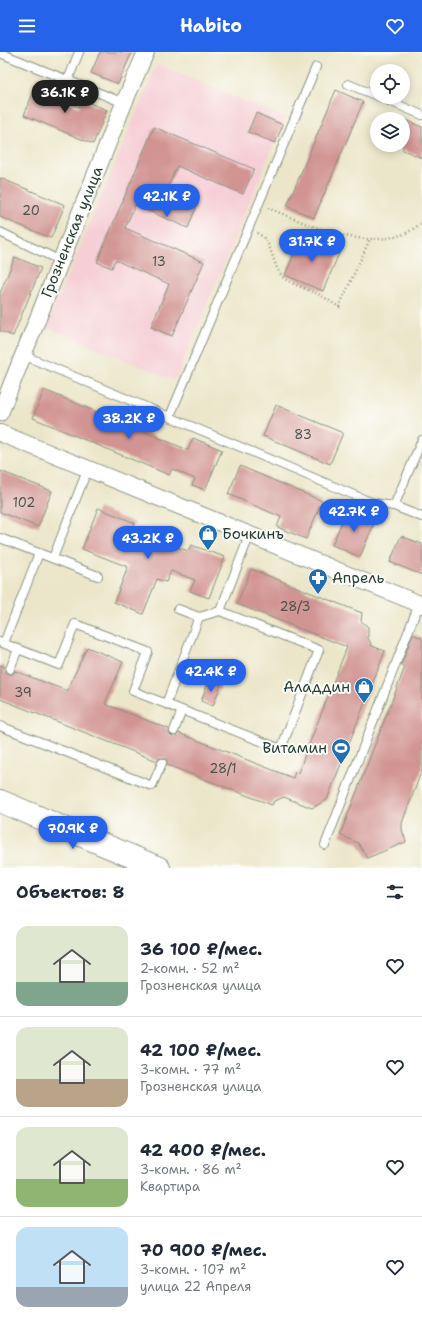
<!DOCTYPE html>
<html lang="ru">
<head>
<meta charset="utf-8">
<style>
  body { margin:0; font-family:"Shantell Sans",sans-serif; background:#f2f2f3; color:#1f2937; height:100vh; display:flex; flex-direction:column; font-size:15px; white-space:nowrap }
  * { box-sizing:border-box; margin:0 }
  p { font-size:13px; color:#747a83 }
  .icon { flex:none; width:22px; height:22px; fill:none; stroke:currentColor; stroke-width:2; stroke-linecap:round; stroke-linejoin:round }
  .map { position:relative; height:816px; overflow:hidden }
  .side { display:flex; flex-direction:column; background:#fff; flex:1 }
  .side>* { flex:none }
  .tools { position:absolute; left:370px; top:12px; display:grid; gap:8px }
  .tools a { display:grid; place-items:center; width:40px; height:40px; border-radius:50%; background:#fff; box-shadow:0 2px 10px #0003; font-size:20px }
  .price { position:absolute; translate:-50% -34px; padding:0 9px; border-radius:14px; background:#2563eb; color:#fff; font-size:13px; line-height:26px; filter:drop-shadow(0 1px 2px #0008) }
  .price::after { content:''; position:absolute; left:50%; top:24px; width:12px; height:9px; margin-left:-6px; background:inherit; clip-path:polygon(0 0,100% 0,50% 100%) }
  .price.active { background:#222; color:#fff }
  ul { padding:0; list-style:none }
  li { display:flex; align-items:center; gap:12px; height:100px; padding:0 16px }
  li+li { border-top:1px solid #e0e1e3 }
  li span { display:grid; place-items:center; flex:none; width:112px; height:80px; border-radius:12px; color:#555 }
  li>.icon { margin-inline-start:auto }
  span .icon { width:48px; height:48px; fill:#fffc; stroke-width:1 }
  li b { font-size:17px }
  h2 { display:flex; justify-content:space-between; align-items:center; height:48px; padding:0 16px; font-size:17px }
  header { display:flex; justify-content:space-between; align-items:center; height:52px; padding:0 16px; background:#2563eb; color:#fff; font-size:18px; font-weight:700 }
  .map>svg:first-child { display:block }
</style>
</head>
<body>
<header><svg class="icon" aria-label="menu" viewBox="0 0 24 24"><path d="M4 6h16M4 12h16M4 18h16"/></svg>Habito<svg class="icon" aria-label="heart" viewBox="0 0 24 24"><path d="M12 20l-8-8c-3-5 5-10 8-4 3-6 11-1 8 4z"/></svg></header>
<div class="map">
<svg width="422" height="816" viewBox="0 0 422 816">
  <rect width="100%" height="100%" fill="#fdfcf7"/>
  <filter id="ink" filterUnits="userSpaceOnUse"><feTurbulence type="fractalNoise" baseFrequency=".025" numOctaves="2"/><feDisplacementMap in="SourceGraphic" scale="8" xChannelSelector="R" yChannelSelector="G"/><feConvolveMatrix kernelMatrix="1 2 1 2 8 2 1 2 1" color-interpolation-filters="sRGB"/></filter>
  <filter id="wash" filterUnits="userSpaceOnUse"><feTurbulence type="fractalNoise" baseFrequency=".012" numOctaves="4" result="noise"/><feDisplacementMap in="SourceGraphic" scale="16" xChannelSelector="R" yChannelSelector="G"/><feGaussianBlur stdDeviation="0.9" result="paint"/><feColorMatrix in="noise" values="0 0 0 0 0 0 0 0 0 0 0 0 0 0 0 0 0 1.4 0 .05"/><feComposite in="paint" operator="in"/></filter>
  <g filter="url(#wash)">
    <rect width="100%" height="100%" fill="#ebe6c9"/>
    <path fill="#f6cfd6" d="M157 12 285 66 175 329 46 275Z"/>
    <g id="blocks">
      <path fill="#d19493" d="M100 0H132L118 32 91 21Z
        M38 29 61 39 58 47 79 55 82 48 107 58 93 92 24 63Z
        M336 38 363 50 314 166 287 154Z
        M256 61 283 73 275 91 248 80Z
        M403 67 422 75V106L403 98Z
        M154 75 254 117 243 142 177 114 166 140 197 153 188 176 135 153 125 176 204 210 172 284 151 275 169 232 115 208 112 216 97 210Z
        M0 126 65 153 51 186 0 165Z
        M302 183 340 199 323 239 285 223Z
        M15 205 41 216 13 284 0 279V241Z
        M44 338 188 398 193 386 222 398 205 438 192 433 195 427 172 417 169 423 33 366Z
        M276 353 343 381 330 412 263 384Z
        M240 414 322 449 306 487 277 475 281 465 228 442Z
        M0 419 52 439 38 475 0 460Z
        M98 456 135 471 132 478 188 499 191 493 225 505 209 546 190 539 195 528 171 519 166 530 157 527 143 562 114 550 128 515 82 497Z
        M347 458 375 469 360 505 332 493Z
        M401 484 422 492V523L390 510Z
        M251 517 362 561 361 569 368 575V586L372 594 385 599 327 748 312 756 284 745 274 749 272 753 167 713V708L164 706H159L157 709 0 647V613L5 615V620L8 622H13L15 619 67 639 87 595 123 610 105 652 169 677 170 682 172 684 177 683 179 681 293 726 295 720 298 721 347 595 237 552Z
        M413 582 422 586V718L402 771V778L406 790 367 806 358 791 340 783 405 615 401 613Z
        M209 628 221 632 213 654 201 649Z"/>
    </g>
  </g>
  <g filter="url(#ink)">
    <use href="#blocks" fill-opacity="0" stroke="#85927e" stroke-width="1"/>
    <g fill="none" stroke-linecap="round" stroke-linejoin="round">
      <g stroke="#85927e" stroke-width="10">
        <path id="service" d="M0 1 124 51
          M68 28 79 0
          M348 32 377 44
          M380 45 422 63
          M0 180 61 209
          M23 303 373 451 394 454 422 465
          M170 364 316 15
          M394 454 422 388
          M0 486 98 524
          M53 506 88 416
          M220 559 250 482
          M0 590 59 613 75 572 148 600 133 639 281 697 319 598 220 559 199 565 178 557
          M4 591 39 501
          M10 617 18 597
          M166 652 199 565
          M0 674 152 734 162 711
          M174 679 182 658
          M325 793 419 552"/>
      </g>
      <g stroke="#85927e" stroke-width="18">
        <path id="minor" d="M0 361 124 51 146 0
          M0 381 422 553"/>
      </g>
      <g stroke="#85927e" stroke-width="24">
        <path id="secondary" d="M0 749 159 816"/>
      </g>
      <path stroke="#85927e" stroke-width="2.5" stroke-dasharray="1 3" stroke-linecap="butt" d="M268 156C308 172 357 197 401 183 408 181 416 175 422 171
        M257 181C274 189 271 214 284 226 291 232 309 238 318 242 325 245 332 251 339 255L370 187"/>
      <use href="#service" stroke="#fff" stroke-width="8"/>
      <use href="#minor" stroke="#fff" stroke-width="16"/>
      <use href="#secondary" stroke="#fff" stroke-width="22"/>
    </g>
  </g>
  <defs>
    <g id="shop-pin" transform="scale(1)"><path d="M0 17L-7.5 6A9.5 9.5 0 1 1 7.5 6Z" fill="#1f6fb2" stroke="#fdfcf7"/><path d="M-5-2.5h2.3a2.7 3.5 0 0 1 5.4 0H5L5.5 6h-11ZM-1.5-2.5h3a1.5 2.3 0 0 0-3 0Z" fill="#fff"/></g>
    <g id="pharmacy-pin" transform="scale(1)"><path d="M0 17L-7.5 6A9.5 9.5 0 1 1 7.5 6Z" fill="#1f6fb2" stroke="#fdfcf7"/><path d="M-2-6h4v4h4v4h-4v4h-4v-4h-4v-4h4Z" fill="#fff"/></g>
    <g id="stadium-pin" transform="scale(1)"><path d="M0 17L-7.5 6A9.5 9.5 0 1 1 7.5 6Z" fill="#1f6fb2" stroke="#fdfcf7"/><path d="M0-5a6.5 5 0 1 0 0 10a6.5 5 0 1 0 0-10ZM-3.5-1.8h7v3.6h-7Z" fill="#fff"/></g>
  </defs>
  <g fill-rule="evenodd">
    <use href="#shop-pin" x="208" y="482"/>
    <use href="#pharmacy-pin" x="318" y="526"/>
    <use href="#shop-pin" x="364" y="635"/>
    <use href="#stadium-pin" x="341" y="696"/>
  </g>
  <g text-anchor="middle" dominant-baseline="central" stroke-width="4" stroke-linejoin="round" paint-order="stroke">
    <g font-size="13" fill="#4c534c">
      <text x="31" y="158">20</text>
      <text x="159" y="209">13</text>
      <text x="303" y="382">83</text>
      <text x="24" y="450">102</text>
      <text x="295" y="554">28/3</text>
      <text x="23" y="640">39</text>
      <text x="223" y="716">28/1</text>
    </g>
    <g font-size="15" fill="#1f3d34" stroke="#fdfcf7">
      <text transform="translate(72 180) rotate(-68)">Грозненская улица</text>
    </g>
    <g font-size="15" fill="#1f3d34" stroke="#fdfcf7" text-anchor="start">
      <text x="222" y="482">Бочкинъ</text>
      <text x="332" y="526">Апрель</text>
      <text x="350" y="635" text-anchor="end">Аладдин</text>
      <text x="327" y="696" text-anchor="end">Витамин</text>
    </g>
  </g>
</svg>
<div class="tools">
<a><svg class="icon" aria-label="locate" viewBox="0 0 24 24"><circle cx="12" cy="12" r="6"/><path d="M12 2v4M12 18v4M2 12h4M18 12h4"/></svg></a>
<a><svg class="icon" aria-label="layers" viewBox="0 0 24 24"><path d="M12 4l9 5-9 5-9-5zM3 14l9 5 9-5"/></svg></a>
</div>
<b class="price active" style="left:65px;top:62px">36.1K ₽</b>
<b class="price" style="left:167px;top:166px">42.1K ₽</b>
<b class="price" style="left:312px;top:211px">31.7K ₽</b>
<b class="price" style="left:129px;top:388px">38.2K ₽</b>
<b class="price" style="left:354px;top:481px">42.7K ₽</b>
<b class="price" style="left:148px;top:508px">43.2K ₽</b>
<b class="price" style="left:211px;top:641px">42.4K ₽</b>
<b class="price" style="left:73px;top:798px">70.9K ₽</b>
</div>
<section class="side">
<h2>Объектов: 8<svg class="icon" aria-label="filters" viewBox="0 0 24 24"><path d="M4 7h16M4 17h16"/><circle cx="9" cy="7" r="2"/><circle cx="15" cy="17" r="2"/></svg></h2>
<ul>
<li><span style="background:linear-gradient(#dfe7d0 70%,#7fa58c 0)"><svg class="icon" aria-label="home" viewBox="0 0 24 24"><path d="M3 11l9-7 9 7M6 9v11h12V9"/></svg></span><div><b>36 100 ₽/мес.</b><p>2-комн. · 52 m²</p><p>Грозненская улица</p></div><svg class="icon" aria-label="heart" viewBox="0 0 24 24"><path d="M12 20l-8-8c-3-5 5-10 8-4 3-6 11-1 8 4z"/></svg></li>
<li><span style="background:linear-gradient(#dfe7d0 65%,#b9a48a 0)"><svg class="icon" aria-label="home" viewBox="0 0 24 24"><path d="M3 11l9-7 9 7M6 9v11h12V9"/></svg></span><div><b>42 100 ₽/мес.</b><p>3-комн. · 77 m²</p><p>Грозненская улица</p></div><svg class="icon" aria-label="heart" viewBox="0 0 24 24"><path d="M12 20l-8-8c-3-5 5-10 8-4 3-6 11-1 8 4z"/></svg></li>
<li><span style="background:linear-gradient(#dfe7d0 65%,#8fb573 0)"><svg class="icon" aria-label="home" viewBox="0 0 24 24"><path d="M3 11l9-7 9 7M6 9v11h12V9"/></svg></span><div><b>42 400 ₽/мес.</b><p>3-комн. · 86 m²</p><p>Квартира</p></div><svg class="icon" aria-label="heart" viewBox="0 0 24 24"><path d="M12 20l-8-8c-3-5 5-10 8-4 3-6 11-1 8 4z"/></svg></li>
<li><span style="background:linear-gradient(#bfe0f5 75%,#9aa5b1 0)"><svg class="icon" aria-label="home" viewBox="0 0 24 24"><path d="M3 11l9-7 9 7M6 9v11h12V9"/></svg></span><div><b>70 900 ₽/мес.</b><p>3-комн. · 107 m²</p><p>улица 22 Апреля</p></div><svg class="icon" aria-label="heart" viewBox="0 0 24 24"><path d="M12 20l-8-8c-3-5 5-10 8-4 3-6 11-1 8 4z"/></svg></li>
</ul>
</section>
</body>
</html>
